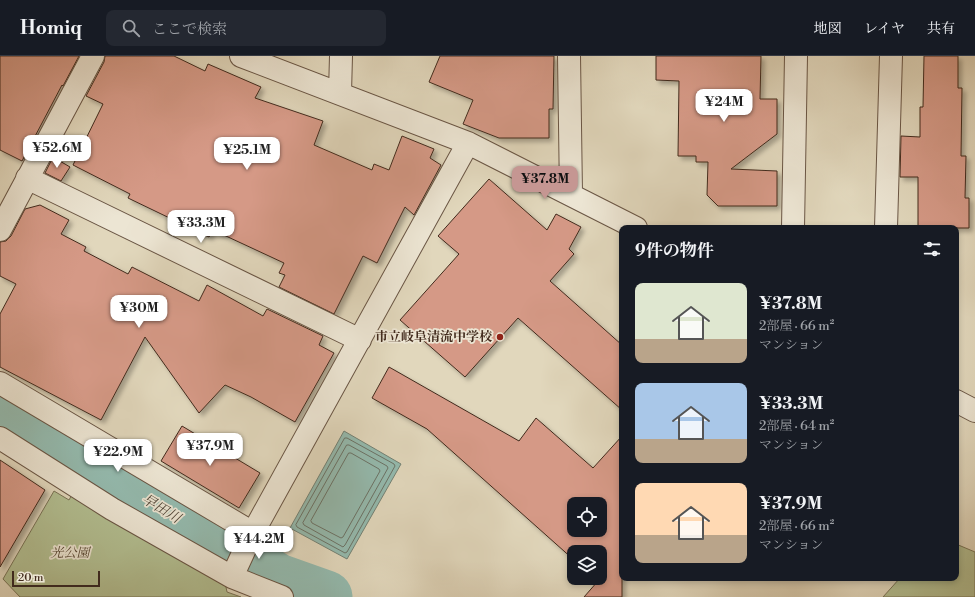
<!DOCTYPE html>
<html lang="ja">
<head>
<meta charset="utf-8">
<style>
  body { margin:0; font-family:"Libre Bodoni","Noto Serif JP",serif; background:#242831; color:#f1f3f6; height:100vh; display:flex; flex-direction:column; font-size:15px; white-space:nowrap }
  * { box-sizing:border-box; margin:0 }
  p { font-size:13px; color:#9ea1a6 }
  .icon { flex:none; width:22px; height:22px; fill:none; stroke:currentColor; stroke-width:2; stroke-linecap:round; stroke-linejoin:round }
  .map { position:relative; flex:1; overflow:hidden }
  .sheet { position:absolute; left:619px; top:169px; width:340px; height:356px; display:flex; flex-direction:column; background:#171b24; border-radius:8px; box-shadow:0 2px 6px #0003 }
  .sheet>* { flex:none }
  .controls { position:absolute; left:567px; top:441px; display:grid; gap:8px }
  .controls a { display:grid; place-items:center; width:40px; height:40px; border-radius:8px; background:#171b24; box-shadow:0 2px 6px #0003; font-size:20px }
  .scale { position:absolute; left:12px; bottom:10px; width:88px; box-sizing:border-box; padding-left:4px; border:2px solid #422b1d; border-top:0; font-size:11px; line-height:14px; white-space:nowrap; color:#422b1d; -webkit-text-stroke:3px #ece5d3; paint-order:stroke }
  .price { position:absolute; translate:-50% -34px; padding:0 9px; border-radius:8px; background:#fff; color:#222; font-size:13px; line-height:26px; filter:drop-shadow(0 1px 2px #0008) }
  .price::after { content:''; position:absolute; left:50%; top:24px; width:12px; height:9px; margin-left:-6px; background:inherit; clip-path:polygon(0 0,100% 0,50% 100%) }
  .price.current { background:#c59692; color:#111 }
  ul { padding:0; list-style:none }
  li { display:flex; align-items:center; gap:12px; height:100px; padding:0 16px }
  li span { display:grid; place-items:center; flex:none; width:112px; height:80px; border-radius:8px; color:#555 }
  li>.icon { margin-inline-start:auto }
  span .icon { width:48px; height:48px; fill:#fffc; stroke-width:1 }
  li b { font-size:17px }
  h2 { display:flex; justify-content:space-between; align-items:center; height:48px; padding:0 16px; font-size:17px }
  header { display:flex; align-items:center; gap:24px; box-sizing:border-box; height:56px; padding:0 20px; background:#171b24; border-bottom:1px solid #363941 }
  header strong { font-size:19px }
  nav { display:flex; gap:22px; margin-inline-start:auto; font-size:14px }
  .search { width:280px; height:36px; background:#242831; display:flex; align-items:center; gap:10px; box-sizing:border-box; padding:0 14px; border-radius:8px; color:#9ea1a6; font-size:15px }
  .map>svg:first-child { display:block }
</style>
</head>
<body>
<header>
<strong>Homiq</strong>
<div class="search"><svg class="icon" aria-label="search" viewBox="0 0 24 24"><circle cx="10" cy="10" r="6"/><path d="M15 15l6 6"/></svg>ここで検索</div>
<nav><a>地図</a><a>レイヤ</a><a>共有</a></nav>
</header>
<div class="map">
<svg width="975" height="541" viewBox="0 0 975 541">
  <defs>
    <filter id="shadow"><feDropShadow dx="3.5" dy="3.5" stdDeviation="2" flood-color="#0004"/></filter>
  </defs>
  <rect width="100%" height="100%" fill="#e1d7bc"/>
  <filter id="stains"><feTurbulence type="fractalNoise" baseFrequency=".005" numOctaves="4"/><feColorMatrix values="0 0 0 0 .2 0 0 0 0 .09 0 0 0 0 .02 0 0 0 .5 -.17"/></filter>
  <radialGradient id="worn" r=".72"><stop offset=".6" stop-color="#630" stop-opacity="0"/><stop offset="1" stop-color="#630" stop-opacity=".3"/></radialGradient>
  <path fill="#b2be91" stroke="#7a7457" d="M54 435 69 444 74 435 223 517 227 536 241 541H20L3 523Z
    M956 488 975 496V541H883L900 522H956Z"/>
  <path fill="#94baae" stroke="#738174" d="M344 375 401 408 347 503 290 472Z"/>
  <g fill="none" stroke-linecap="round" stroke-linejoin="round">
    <path stroke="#6b7266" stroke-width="1" d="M345 382H347L394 408 395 410 347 496 345 497 297 471 296 469Z
      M347 389H349L387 410 388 412 345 489 343 491 304 469 303 467Z
      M349 397H351L379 413 380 415 343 481 341 482 312 467 311 465Z"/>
    <path stroke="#94baae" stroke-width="53" d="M0 357 93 411 278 524 326 541"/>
  </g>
  <path fill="#d59986" stroke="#422b1d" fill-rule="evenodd" filter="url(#shadow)" d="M0 0H79L63 30 62 29 22 105 0 94Z
    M105 0H174L205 15 208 8 261 31 255 42 323 65 314 89 372 114 374 108 389 114 402 80 434 93 430 102 441 109 414 159 405 151 377 207 363 200 334 258 279 231 285 219 279 217 284 207 213 174 209 181 128 142 130 138 73 109 103 48 86 40 104 6Z
    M440 0H554L553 53H549V82H499L463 68 473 44 429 26Z
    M656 0H761L760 43H777V78L731 113 777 115V150H718L707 139 708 106H696V100H678L679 25 656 24Z
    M924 0H958V32H962L961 100H966L965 142H969V172H918V121H900L901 80 920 81V51H923Z
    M53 101 70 111 61 125 45 117Z
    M489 123 547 174 556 158 581 171 569 193 574 198 550 225 622 289V354L518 262 465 321 400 264 459 198 438 180Z
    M40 149 69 164 61 178 86 191 84 195 128 218 132 211 199 245 207 229 263 260 267 253 323 280 319 289 334 297 295 366 251 341 225 329 199 357 145 281 101 364 0 311V258L16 228 0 220V186L6 185 11 180 25 153Z
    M389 311 519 385 536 362 593 412 622 380V541H584L598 525 594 522H600V496H574V504L427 373 372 342ZM574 448H600V474H574Z
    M182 370 260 417 239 452 161 405Z
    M0 404 45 434 0 511Z"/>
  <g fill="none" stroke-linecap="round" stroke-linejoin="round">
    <g stroke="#6a5645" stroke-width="24">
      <path id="minor" d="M241 0 468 87 636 172
        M569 0 571 138
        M340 37 341 0
        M27 122 360 284
        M793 172 796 0
        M886 172 891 0
        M0 174 93 0
        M0 327 253 477
        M956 345 975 355
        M0 382 112 453 232 521 282 541
        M232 521 250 482 468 87"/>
    </g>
    <use href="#minor" stroke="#ece5d3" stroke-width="22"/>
  </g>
  <circle fill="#8f2418" stroke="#ece5d3" stroke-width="1.5" cx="500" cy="281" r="4"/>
  <g text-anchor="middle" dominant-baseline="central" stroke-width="3.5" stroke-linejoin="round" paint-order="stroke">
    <g font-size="13" font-weight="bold" fill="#422b1d" stroke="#ece5d3" text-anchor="end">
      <text x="492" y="281">市立岐阜清流中学校</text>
    </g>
    <g font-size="13" font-style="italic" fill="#584834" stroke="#ece5d3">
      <text x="70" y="497">光公園</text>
    </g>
    <g font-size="14" font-style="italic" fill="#52483a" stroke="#ece5d3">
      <text transform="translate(161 453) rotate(31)">早田川</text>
    </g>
  </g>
  <rect width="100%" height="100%" filter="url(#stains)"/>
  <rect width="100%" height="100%" fill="url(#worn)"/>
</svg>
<div class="controls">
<a><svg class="icon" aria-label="locate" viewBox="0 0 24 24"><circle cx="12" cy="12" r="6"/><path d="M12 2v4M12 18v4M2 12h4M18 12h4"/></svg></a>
<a><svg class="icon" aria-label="layers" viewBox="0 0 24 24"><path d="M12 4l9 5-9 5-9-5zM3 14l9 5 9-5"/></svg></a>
</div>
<div class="scale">20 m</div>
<b class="price" style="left:724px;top:67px">¥24M</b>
<b class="price" style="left:57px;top:113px">¥52.6M</b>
<b class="price" style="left:247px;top:115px">¥25.1M</b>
<b class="price current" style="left:545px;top:144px">¥37.8M</b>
<b class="price" style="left:201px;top:188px">¥33.3M</b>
<b class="price" style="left:139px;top:273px">¥30M</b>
<b class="price" style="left:210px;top:411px">¥37.9M</b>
<b class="price" style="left:118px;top:417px">¥22.9M</b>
<b class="price" style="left:259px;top:504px">¥44.2M</b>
<section class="sheet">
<h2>9件の物件<svg class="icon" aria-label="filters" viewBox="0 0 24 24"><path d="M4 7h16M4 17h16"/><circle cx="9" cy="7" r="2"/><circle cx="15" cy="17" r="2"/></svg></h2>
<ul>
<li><span style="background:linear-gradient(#dfe7d0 70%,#b9a48a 0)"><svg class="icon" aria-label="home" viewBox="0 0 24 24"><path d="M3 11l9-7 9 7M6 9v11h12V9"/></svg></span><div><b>¥37.8M</b><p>2部屋 · 66 m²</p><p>マンション</p></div></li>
<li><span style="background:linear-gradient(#a9c7e8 70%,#b9a48a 0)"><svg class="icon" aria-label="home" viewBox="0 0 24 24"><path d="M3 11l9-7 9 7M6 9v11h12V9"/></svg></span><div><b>¥33.3M</b><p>2部屋 · 64 m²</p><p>マンション</p></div></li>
<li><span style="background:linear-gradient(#ffd9b3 65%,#b9a48a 0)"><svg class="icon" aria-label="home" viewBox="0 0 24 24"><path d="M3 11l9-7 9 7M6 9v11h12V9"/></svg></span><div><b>¥37.9M</b><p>2部屋 · 66 m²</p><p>マンション</p></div></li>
</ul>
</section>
</div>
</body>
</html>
